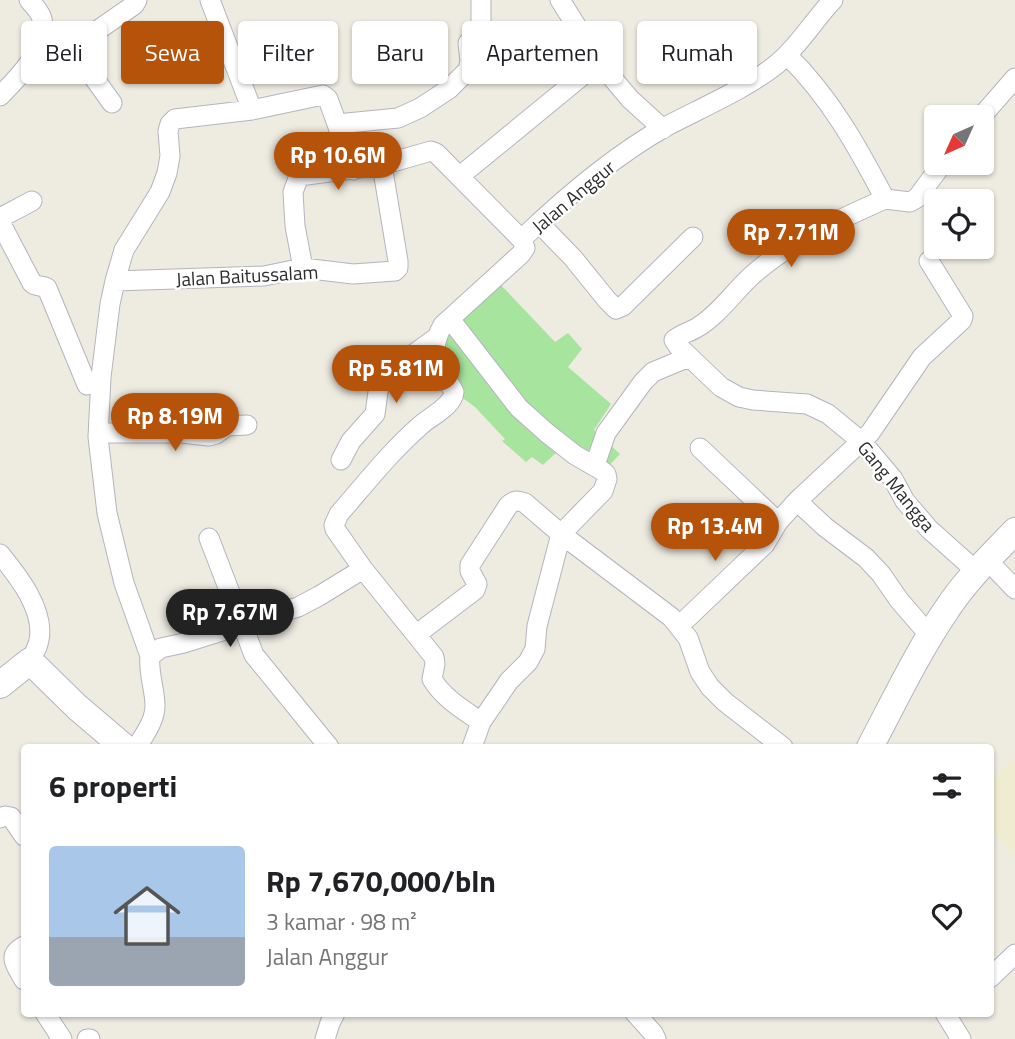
<!DOCTYPE html>
<html lang="id">
<head>
<meta charset="utf-8">
<style>
  body { margin:0; font-family:"Titillium Web",sans-serif; background:#f2f2f2; color:#202124; height:100vh; display:flex; flex-direction:column; font-size:26px; white-space:nowrap }
  * { box-sizing:border-box; margin:0 }
  p { font-size:23px; color:#757577 }
  .icon { flex:none; width:38px; height:38px; fill:none; stroke:currentColor; stroke-width:2; stroke-linecap:round; stroke-linejoin:round }
  .map { position:relative; flex:1; overflow:hidden }
  .panel { position:absolute; left:21px; top:744px; width:973px; height:273px; display:flex; flex-direction:column; background:#fff; border-radius:7px; box-shadow:0 2px 5px #0004 }
  .panel>* { flex:none }
  .guide { position:absolute; left:21px; top:21px; width:973px; height:63px; display:flex; gap:14px }
  .needle { width:46px; rotate:225deg }
  .buttons { position:absolute; left:924px; top:105px; display:grid; gap:14px }
  .buttons a { display:grid; place-items:center; width:70px; height:70px; border-radius:7px; background:#fff; box-shadow:0 2px 5px #0004; font-size:35px }
  .price { position:absolute; translate:-50% -60px; padding:0 16px; border-radius:24px; background:#b45309; color:#fff; font-size:23px; line-height:46px; filter:drop-shadow(0 2px 4px #0008) }
  .price::after { content:''; position:absolute; left:50%; top:42px; width:21px; height:16px; margin-left:-10px; background:inherit; clip-path:polygon(0 0,100% 0,50% 100%) }
  .price.selected { background:#222; color:#fff }
  ul { padding:0; list-style:none }
  li { display:flex; align-items:center; gap:21px; height:175px; padding:0 28px }
  li span { display:grid; place-items:center; flex:none; width:196px; height:140px; border-radius:7px; color:#555 }
  li>.icon { margin-inline-start:auto }
  span .icon { width:84px; height:84px; fill:#fffc; stroke-width:1 }
  li b { font-size:30px }
  h2 { display:flex; justify-content:space-between; align-items:center; height:84px; padding:0 28px; font-size:30px }
  .chip { padding:0 24px; border-radius:7px; background:#fff; box-shadow:0 2px 5px #0004; font-size:24px; line-height:63px }
  .chip.selected { background:#b45309; color:#fff }
  .map>svg:first-child { display:block }
</style>
</head>
<body>
<div class="map">
<svg width="1015" height="1039" viewBox="0 0 1015 1039">
  <rect width="100%" height="100%" fill="#eeebe1"/>
  <path fill="#efecd1" d="M1015 757V856L991 832 990 782Z"/>
  <path fill="#a7e49e" d="M499 283 555 342 568 333 582 349 568 367 611 404 594 430 620 454 601 474 560 449 543 465 532 457 526 462 502 441 505 439 475 407 460 396 441 353 445 333Z"/>
  <g fill="none" stroke-linecap="round" stroke-linejoin="round">
    <g stroke="#b4b4c0" stroke-width="21">
      <path id="street" d="M210 0 252 110
        M560 0 599 62 630 99 663 129
        M71 46 112 103
        M34 54 56 53 63 51 85 39 134 5 137 0
        M787 55C830 97 857 146 885 199L910 202 917 198 943 163
        M0 96C17 79 50 46 42 19 40 11 34 6 29 0
        M981 117 1015 78
        M337 124 353 170
        M460 176 599 62
        M885 199C840 219 795 239 757 271 736 288 721 313 698 327 690 332 681 334 674 340L678 346 721 387 739 397 753 400 807 404 828 414 862 442 893 479 905 501 929 529 976 571
        M0 218 32 201
        M0 222 32 283C36 287 42 285 47 288L87 385
        M539 223 573 258 607 300 616 309 623 306 693 237
        M303 268 295 226 293 192 299 176 382 165 431 151 436 153 522 240
        M115 281 264 276 303 268 353 274 395 271 398 268V261L382 165
        M450 319 519 408 547 433 575 455 601 470 606 474 607 479 603 491 561 534 537 626 535 649 528 662 509 681 481 722 472 747
        M99 433H182L209 436 216 434 227 426 247 425
        M700 448 778 522
        M341 460 351 441 375 414 378 392 382 379 393 369 436 338
        M595 465 606 433 643 382 653 372 689 357
        M797 501 825 527 866 558 881 574 899 600 930 636
        M209 538 254 655 329 747
        M0 554C18 576 45 610 39 640 38 647 34 654 30 661
        M987 560 1015 589
        M679 626 765 544 778 522 797 501 870 433 922 357 962 320 963 316 929 261
        M417 634 475 590 477 584 470 571V565L508 506C514 500 517 500 525 503L561 534 671 617 688 638 700 672 710 687 725 702 783 747
        M150 656 124 583 107 513 98 437 101 377 110 304 115 281 124 250 160 192 167 173 170 156 168 131 170 124 175 119 252 110 323 95 328 99 337 124 398 118 420 108 449 89 468 70 470 61 468 43 481 31V0
        M481 722C464 710 443 698 432 679L435 664 434 657 363 569 335 529 334 525 339 514C366 483 390 452 421 425 431 416 453 406 454 392 440 366 426 354 443 325L521 254 525 248 522 240 526 235C568 195 614 156 665 127 701 108 746 89 777 64 799 46 813 21 833 0
        M137 747C144 735 155 721 155 706 155 689 148 673 150 656L161 648 184 643 298 607 319 596 363 569
        M0 818 5 816 11 817 24 836
        M24 946C6 956 16 965 24 980
        M990 978 1015 954
        M45 1013 62 1039
        M635 1013 653 1033 656 1039
        M945 1013 961 1039
        M87 1039H90
        M325 1039 330 1023 335 1013"/>
    </g>
    <g stroke="#b4b4c0" stroke-width="28">
      <path id="secondary" d="M0 685 30 661 77 707 124 747
        M870 747C894 702 918 651 947 609 966 580 991 556 1015 531"/>
    </g>
    <use href="#street" stroke="#fff" stroke-width="19"/>
    <use href="#secondary" stroke="#fff" stroke-width="26"/>
  </g>
  <g text-anchor="middle" dominant-baseline="central" stroke-width="5" stroke-linejoin="round" paint-order="stroke">
    <g font-size="19" fill="#2d2d2d" stroke="#fff">
      <text transform="translate(573 196) rotate(-40)">Jalan Anggur</text>
      <text transform="translate(247 275) rotate(-3)">Jalan Baitussalam</text>
      <text transform="translate(897 486) rotate(51)">Gang Mangga</text>
    </g>
  </g>
</svg>
<div class="buttons">
<a><svg class="needle" viewBox="-14 -14 28 28"><path d="M0-13l5 13h-10z" fill="#e53935"/><path d="M0 13l5-13h-10z" fill="#757577"/></svg></a>
<a><svg class="icon" aria-label="locate" viewBox="0 0 24 24"><circle cx="12" cy="12" r="6"/><path d="M12 2v4M12 18v4M2 12h4M18 12h4"/></svg></a>
</div>
<b class="price" style="left:338px;top:192px">Rp 10.6M</b>
<b class="price" style="left:791px;top:269px">Rp 7.71M</b>
<b class="price" style="left:396px;top:405px">Rp 5.81M</b>
<b class="price" style="left:175px;top:453px">Rp 8.19M</b>
<b class="price" style="left:715px;top:563px">Rp 13.4M</b>
<b class="price selected" style="left:230px;top:649px">Rp 7.67M</b>
<div class="guide">
<a class="chip">Beli</a>
<a class="chip selected">Sewa</a>
<a class="chip">Filter</a>
<a class="chip">Baru</a>
<a class="chip">Apartemen</a>
<a class="chip">Rumah</a>
</div>
<section class="panel">
<h2>6 properti<svg class="icon" aria-label="filters" viewBox="0 0 24 24"><path d="M4 7h16M4 17h16"/><circle cx="9" cy="7" r="2"/><circle cx="15" cy="17" r="2"/></svg></h2>
<ul>
<li><span style="background:linear-gradient(#a9c7e8 65%,#9aa5b1 0)"><svg class="icon" aria-label="home" viewBox="0 0 24 24"><path d="M3 11l9-7 9 7M6 9v11h12V9"/></svg></span><div><b>Rp 7,670,000/bln</b><p>3 kamar · 98 m²</p><p>Jalan Anggur</p></div><svg class="icon" aria-label="heart" viewBox="0 0 24 24"><path d="M12 20l-8-8c-3-5 5-10 8-4 3-6 11-1 8 4z"/></svg></li>
</ul>
</section>
</div>
</body>
</html>
